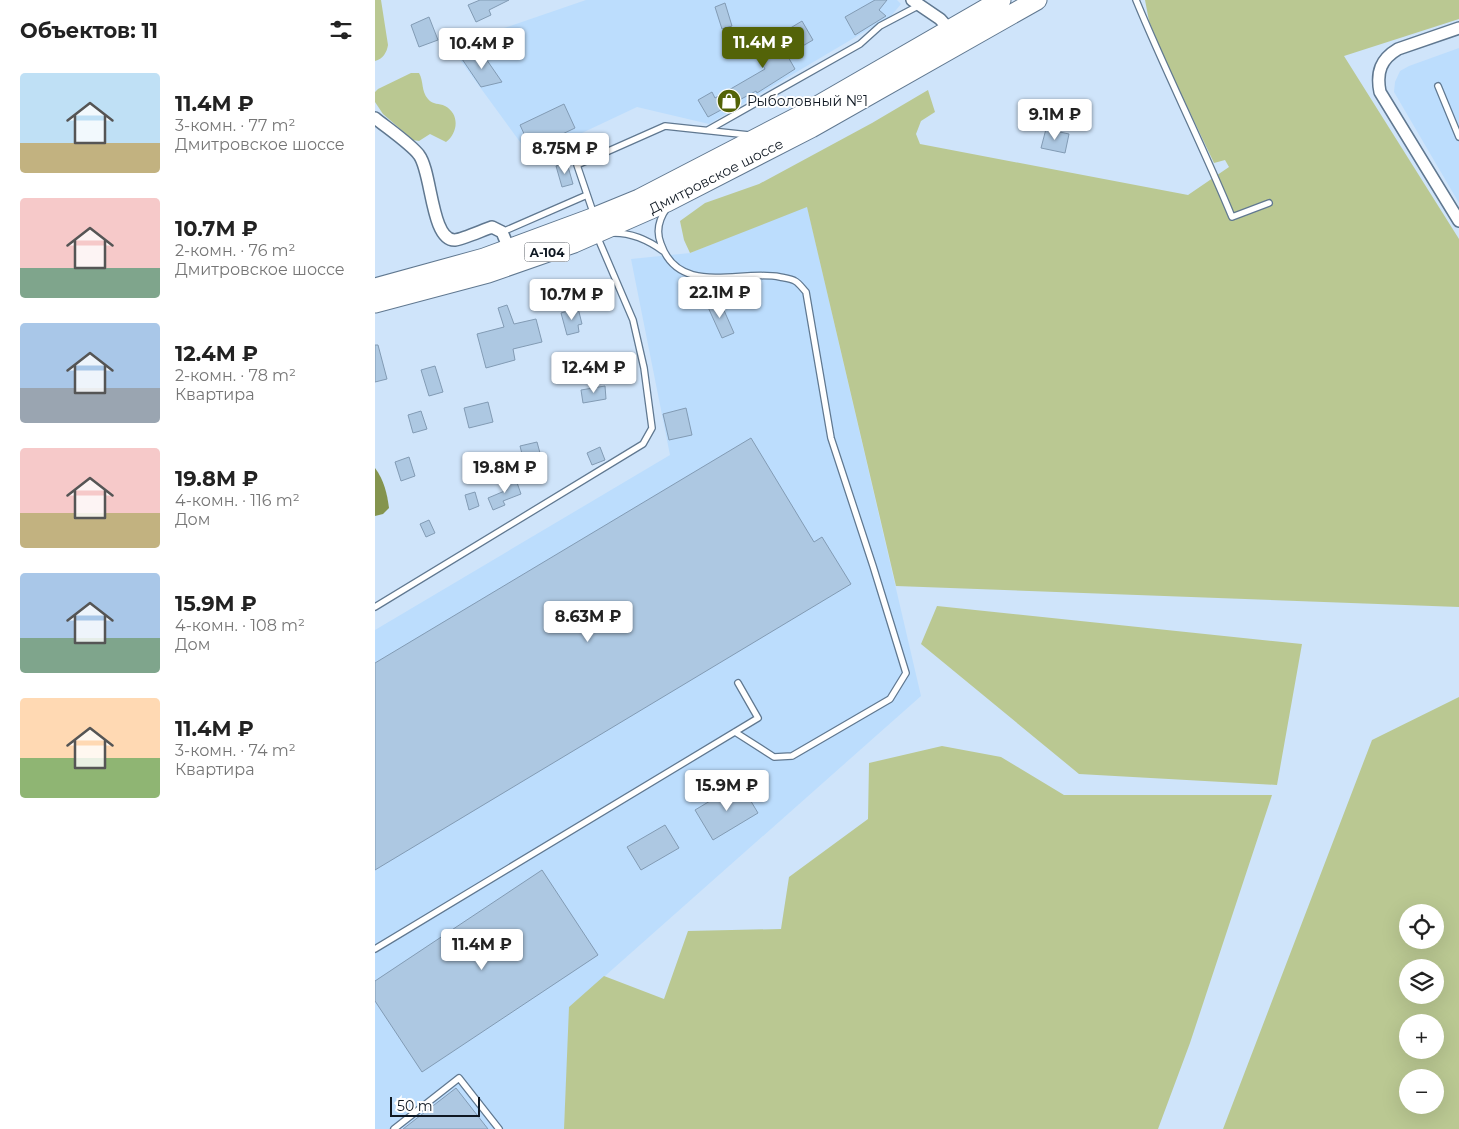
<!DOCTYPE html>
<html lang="ru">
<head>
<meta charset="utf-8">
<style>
  body { margin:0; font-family:Montserrat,sans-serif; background:#f6f6f6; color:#222; height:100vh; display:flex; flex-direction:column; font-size:19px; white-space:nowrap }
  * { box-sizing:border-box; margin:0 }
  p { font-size:16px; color:#767676 }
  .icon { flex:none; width:28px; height:28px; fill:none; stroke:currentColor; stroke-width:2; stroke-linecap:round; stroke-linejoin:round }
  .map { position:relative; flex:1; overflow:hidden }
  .sheet { display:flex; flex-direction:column; background:#fff; width:375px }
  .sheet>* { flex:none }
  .tools { position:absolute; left:1024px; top:904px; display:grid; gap:10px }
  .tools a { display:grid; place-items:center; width:45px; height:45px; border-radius:50%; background:#fff; box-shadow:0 5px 20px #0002; font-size:25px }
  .scale { position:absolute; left:15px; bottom:12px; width:90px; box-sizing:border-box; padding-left:5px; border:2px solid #0f1822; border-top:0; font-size:14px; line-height:18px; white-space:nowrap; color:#0f1822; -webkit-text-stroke:4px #fff; paint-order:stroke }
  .price { position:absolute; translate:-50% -42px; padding:0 11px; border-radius:5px; background:#fff; color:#222; font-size:16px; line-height:32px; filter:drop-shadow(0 1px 2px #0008) }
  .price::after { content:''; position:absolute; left:50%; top:30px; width:15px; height:11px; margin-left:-8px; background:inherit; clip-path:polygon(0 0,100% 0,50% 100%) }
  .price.active { background:#536308; color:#fff }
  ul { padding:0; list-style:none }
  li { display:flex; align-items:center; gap:15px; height:125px; padding:0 20px }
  li span { display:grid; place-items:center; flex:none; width:140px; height:100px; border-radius:5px; color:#555 }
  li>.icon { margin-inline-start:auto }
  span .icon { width:60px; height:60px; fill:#fffc; stroke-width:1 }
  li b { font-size:21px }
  h2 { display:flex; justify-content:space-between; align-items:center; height:60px; padding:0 20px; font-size:21px }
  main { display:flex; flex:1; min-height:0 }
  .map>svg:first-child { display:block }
</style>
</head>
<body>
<main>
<section class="sheet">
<h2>Объектов: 11<svg class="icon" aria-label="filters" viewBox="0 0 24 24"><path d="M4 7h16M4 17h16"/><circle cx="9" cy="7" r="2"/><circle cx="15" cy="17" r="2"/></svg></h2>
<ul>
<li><span style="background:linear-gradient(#bfe0f5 70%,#c2b280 0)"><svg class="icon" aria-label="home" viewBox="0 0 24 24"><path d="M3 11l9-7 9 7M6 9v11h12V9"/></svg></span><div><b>11.4M ₽</b><p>3-комн. · 77 m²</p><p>Дмитровское шоссе</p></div></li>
<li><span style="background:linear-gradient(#f6c9c9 70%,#7fa58c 0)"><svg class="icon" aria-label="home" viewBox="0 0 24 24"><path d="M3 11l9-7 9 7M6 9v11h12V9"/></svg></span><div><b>10.7M ₽</b><p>2-комн. · 76 m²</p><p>Дмитровское шоссе</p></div></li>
<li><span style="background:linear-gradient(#a9c7e8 65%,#9aa5b1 0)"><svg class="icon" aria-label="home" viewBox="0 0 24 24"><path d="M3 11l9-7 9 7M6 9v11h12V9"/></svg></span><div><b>12.4M ₽</b><p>2-комн. · 78 m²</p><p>Квартира</p></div></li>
<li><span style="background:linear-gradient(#f6c9c9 65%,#c2b280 0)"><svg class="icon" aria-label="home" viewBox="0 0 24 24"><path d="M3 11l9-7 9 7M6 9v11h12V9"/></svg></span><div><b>19.8M ₽</b><p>4-комн. · 116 m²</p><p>Дом</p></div></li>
<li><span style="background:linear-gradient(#a9c7e8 65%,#7fa58c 0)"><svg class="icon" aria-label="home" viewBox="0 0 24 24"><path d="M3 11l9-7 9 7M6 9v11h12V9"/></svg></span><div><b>15.9M ₽</b><p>4-комн. · 108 m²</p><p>Дом</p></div></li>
<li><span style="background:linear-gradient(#ffd9b3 60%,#8fb573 0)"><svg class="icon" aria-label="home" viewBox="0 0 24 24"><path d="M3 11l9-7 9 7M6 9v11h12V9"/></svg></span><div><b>11.4M ₽</b><p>3-комн. · 74 m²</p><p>Квартира</p></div></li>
</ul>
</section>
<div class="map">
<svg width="1084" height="1129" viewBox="0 0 1084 1129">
  <rect width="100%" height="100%" fill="#cfe4fa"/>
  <path fill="#bcddfd" d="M211 0H522L526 4 516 16 334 124 262 107 156 157 83 57 80 45Z
    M1084 48V203L1019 92 1020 82 1025 71 1034 66Z
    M432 206 546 696 195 1007 189 1129H0V630L295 455 256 259 315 253Z"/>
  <path fill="#bac892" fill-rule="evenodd" d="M0 0H6L13 45C12 52 8 59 0 61Z
    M770 0H1084V19L969 56 1084 239V607L521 586 432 207 315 253 309 240 305 221 330 203 384 184 497 123 553 90 560 112 546 121 541 134 545 144 813 195 854 167 850 160 839 163 791 62 774 21Z
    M36 73H44C49 82 46 91 53 99 58 105 64 103 70 106 85 114 83 133 71 142L55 134 44 141 38 140 8 114 0 102V92L3 89Z
    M562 606 927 644 902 785 704 774 546 644Z
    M1084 697V1129H848L997 740ZM1032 912H1060V940H1032ZM1032 968H1060V995H1032ZM1060 1022V1050H1032V1022ZM1032 1078H1060V1105H1032Z
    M567 746 626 757 689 795H897L815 1043 783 1129H189L194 1007 229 976 289 999 313 931 406 929 414 877 493 819 494 763Z"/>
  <path fill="#84944e" d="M0 468C9 480 12 493 14 508L8 514 0 516Z"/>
  <path fill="#adc8e2" stroke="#829bb4" d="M105 0H134L114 10 116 15 101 22 93 5Z
    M500 0H512L504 10 511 16 480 35 470 17Z
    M350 3 357 26 347 29 340 7Z
    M54 17 63 40 44 47 36 25Z
    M427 21 438 40 412 55 420 69 382 93 381 91 333 117 323 100 337 92 340 98 390 69 379 50Z
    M107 53 127 82 106 87 87 59Z
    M189 104 200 128 156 149 145 125Z
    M671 129 694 134 690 153 666 148Z
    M192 163 198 184 187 187 181 166Z
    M344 299 359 333 347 338 332 305Z
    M132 305 139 324 161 319 167 342 138 349 140 360 111 368 102 334 129 327 123 308Z
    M203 308 207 324 203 325 204 332 192 335 186 313Z
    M0 345H3L12 379 0 382Z
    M60 366 68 392 54 396 46 370Z
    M230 386 231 399 208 403 206 390Z
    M113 402 118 422 94 428 89 408Z
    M311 408 317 435 294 440 288 414Z
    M46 411 52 429 38 433 33 415Z
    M376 438 439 542 447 537 476 584 0 870V663Z
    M162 442 165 453 160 454 162 459 149 462 145 446Z
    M225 447 230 460 217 465 212 453Z
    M34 457 40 476 26 481 20 462Z
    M140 477 146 494 128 501 130 505 118 510 113 498 132 490 129 481Z
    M100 492 104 506 94 510 90 495Z
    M54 520 60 533 51 537 45 524Z
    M365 783 383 813 338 840 320 810Z
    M290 825 304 848 266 870 252 847Z
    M167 870 223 955 47 1072 0 1001V981Z
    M81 1088 113 1129H28Z"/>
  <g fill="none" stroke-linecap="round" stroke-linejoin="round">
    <g stroke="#607890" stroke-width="8">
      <path id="service" d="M761 0C791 73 827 144 857 217L894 203
        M1063 86 1084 137
        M333 130 485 44 505 26 543 6
        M292 208C284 219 281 232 286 244 304 297 366 269 405 277 410 278 417 279 420 281 424 283 428 289 431 292L456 438 498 566 531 673 515 699 417 756 399 757 360 732
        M219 215 202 165 290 126 374 135
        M127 232 212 195
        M239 233C258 233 273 240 288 251
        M0 607 268 444 277 428 269 368 258 320 222 236
        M0 949 383 718 363 683
        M19 1129 84 1078 124 1129"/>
    </g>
    <g stroke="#607890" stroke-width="14">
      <path id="minor" d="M537 0 565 19 575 30
        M1084 28 1023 49C1006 59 1001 72 1005 92L1084 221
        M0 118C11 127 37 145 44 155 57 172 56 241 80 240 88 239 108 230 117 227L127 232 134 249"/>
    </g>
    <g stroke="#607890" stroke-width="21">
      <path id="trunk" d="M0 288 109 258 220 217 264 199 430 113 626 0
        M0 303 113 273 199 243 292 202 436 128 662 0"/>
    </g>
    <use href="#service" stroke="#fff" stroke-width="5.5"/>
    <use href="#minor" stroke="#fff" stroke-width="11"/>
    <use href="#trunk" stroke="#fff" stroke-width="19"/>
  </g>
  <defs>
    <g id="shop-disc" transform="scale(1.25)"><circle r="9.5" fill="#536308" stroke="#fff"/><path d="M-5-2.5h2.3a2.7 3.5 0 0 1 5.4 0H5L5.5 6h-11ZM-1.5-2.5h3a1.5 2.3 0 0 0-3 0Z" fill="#fff"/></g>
  </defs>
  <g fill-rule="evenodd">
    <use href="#shop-disc" x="354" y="101"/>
  </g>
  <g text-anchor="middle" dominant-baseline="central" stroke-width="4" stroke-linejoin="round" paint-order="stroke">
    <rect fill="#fff" stroke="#575d64" stroke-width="1" x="149.5" y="242.5" width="45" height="19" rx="4"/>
    <g font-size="12" font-weight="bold" fill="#0f1822">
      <text x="172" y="252">А-104</text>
    </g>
    <g font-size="14" fill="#0f1822" stroke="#fff" text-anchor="start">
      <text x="372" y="101">Рыболовный №1</text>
    </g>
    <g font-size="14" fill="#0f1822" stroke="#fff">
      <text transform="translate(341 176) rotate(-27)">Дмитровское шоссе</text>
    </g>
  </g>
</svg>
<div class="tools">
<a><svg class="icon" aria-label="locate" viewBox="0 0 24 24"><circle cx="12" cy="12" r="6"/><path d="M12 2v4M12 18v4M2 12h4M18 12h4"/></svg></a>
<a><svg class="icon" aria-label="layers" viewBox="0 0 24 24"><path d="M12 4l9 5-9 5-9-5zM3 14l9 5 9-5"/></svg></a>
<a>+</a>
<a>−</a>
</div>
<div class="scale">50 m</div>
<b class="price active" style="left:388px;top:69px">11.4M ₽</b>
<b class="price" style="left:107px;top:70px">10.4M ₽</b>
<b class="price" style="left:680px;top:141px">9.1M ₽</b>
<b class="price" style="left:190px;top:175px">8.75M ₽</b>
<b class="price" style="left:345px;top:319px">22.1M ₽</b>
<b class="price" style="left:197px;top:321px">10.7M ₽</b>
<b class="price" style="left:219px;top:394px">12.4M ₽</b>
<b class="price" style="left:130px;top:494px">19.8M ₽</b>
<b class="price" style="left:213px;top:643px">8.63M ₽</b>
<b class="price" style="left:352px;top:812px">15.9M ₽</b>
<b class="price" style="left:107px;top:971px">11.4M ₽</b>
</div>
</main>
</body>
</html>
